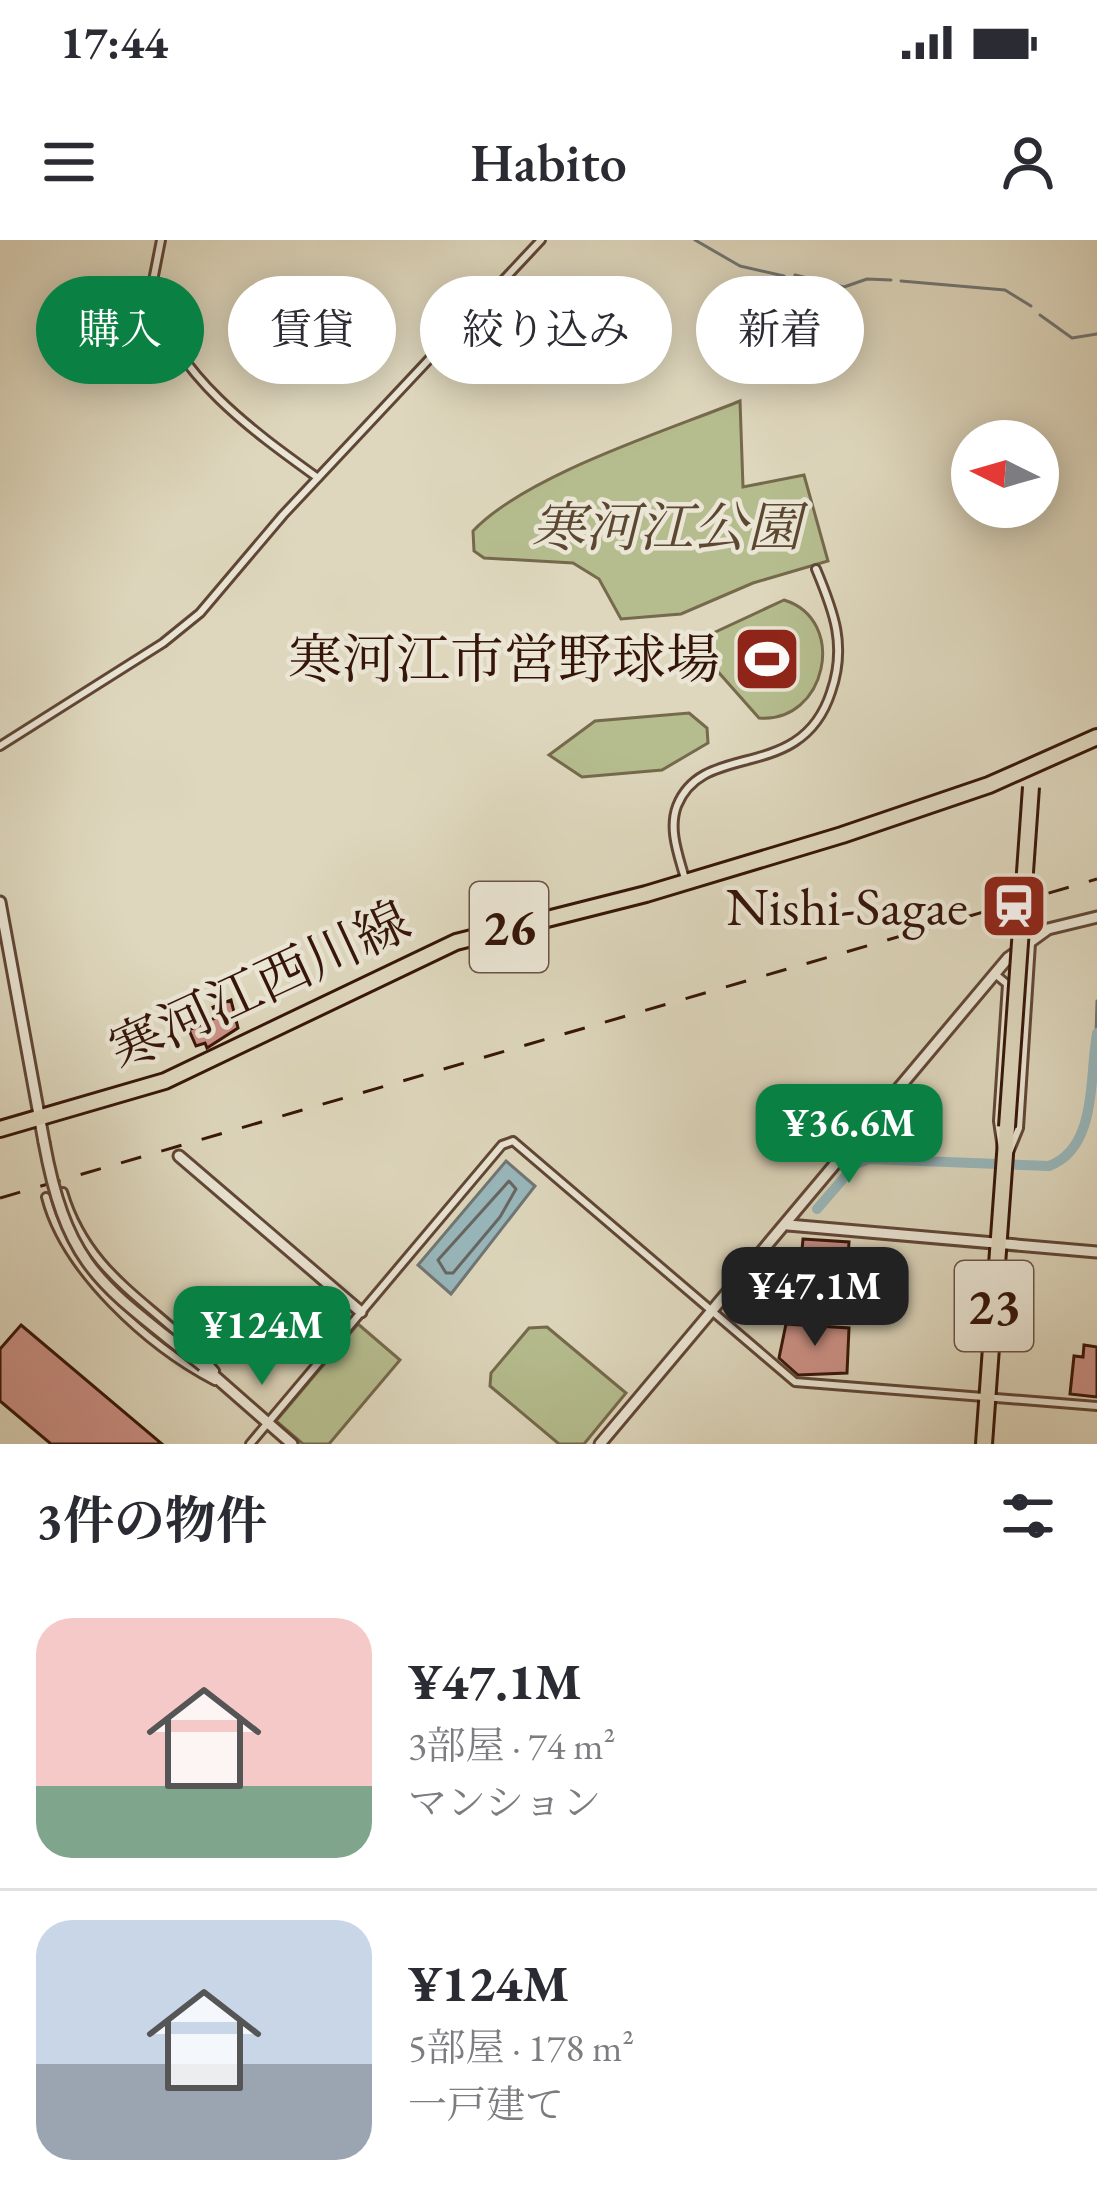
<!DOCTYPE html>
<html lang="ja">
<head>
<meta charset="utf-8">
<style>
  body { margin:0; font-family:"EB Garamond","Noto Serif JP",serif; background:#f7f7f7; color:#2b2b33; height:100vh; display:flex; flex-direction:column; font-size:45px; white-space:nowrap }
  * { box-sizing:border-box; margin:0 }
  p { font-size:39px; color:#7c7c81 }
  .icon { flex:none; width:66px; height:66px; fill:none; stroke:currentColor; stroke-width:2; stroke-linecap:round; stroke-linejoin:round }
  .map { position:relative; height:1204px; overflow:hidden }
  .sheet { display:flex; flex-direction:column; background:#fff; flex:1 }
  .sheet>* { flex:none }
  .guide { position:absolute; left:36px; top:36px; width:1026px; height:108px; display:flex; gap:24px }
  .needle { width:78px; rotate:275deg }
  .buttons { position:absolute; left:951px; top:180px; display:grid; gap:24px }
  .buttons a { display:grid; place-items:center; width:108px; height:108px; border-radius:50%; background:#fff; box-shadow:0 6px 30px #0003; font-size:60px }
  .price { position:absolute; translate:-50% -102px; padding:0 27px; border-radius:24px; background:#0b8043; color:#fff; font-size:39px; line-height:78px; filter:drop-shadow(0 3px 6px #0008) }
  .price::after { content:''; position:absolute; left:50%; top:72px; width:36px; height:27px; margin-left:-18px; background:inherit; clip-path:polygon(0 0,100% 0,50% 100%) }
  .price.active { background:#222; color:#fff }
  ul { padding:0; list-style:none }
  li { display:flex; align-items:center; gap:36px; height:300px; padding:0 36px }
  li+li { border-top:3px solid #e1e1e2 }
  li span { display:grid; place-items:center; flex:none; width:336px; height:240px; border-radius:36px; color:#555 }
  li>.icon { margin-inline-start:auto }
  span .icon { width:144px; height:144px; fill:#fffc; stroke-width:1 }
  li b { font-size:51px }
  h2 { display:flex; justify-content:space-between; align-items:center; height:144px; padding:0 36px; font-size:51px }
  .tag { padding:0 42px; border-radius:54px; background:#fff; box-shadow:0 6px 30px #0003; font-size:42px; line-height:108px }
  .tag.active { background:#0b8043; color:#fff }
  .status { display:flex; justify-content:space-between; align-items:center; height:84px; padding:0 60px; background:#fff; direction:ltr }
  .status svg { height:33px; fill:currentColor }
  header { display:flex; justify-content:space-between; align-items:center; height:156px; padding:0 36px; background:#fff; font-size:54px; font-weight:600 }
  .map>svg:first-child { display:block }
</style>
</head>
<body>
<div class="status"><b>17:44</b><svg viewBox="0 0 49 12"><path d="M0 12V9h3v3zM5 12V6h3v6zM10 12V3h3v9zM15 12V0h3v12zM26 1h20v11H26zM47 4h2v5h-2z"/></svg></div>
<header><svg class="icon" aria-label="menu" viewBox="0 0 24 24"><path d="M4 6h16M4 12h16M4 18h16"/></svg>Habito<svg class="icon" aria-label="person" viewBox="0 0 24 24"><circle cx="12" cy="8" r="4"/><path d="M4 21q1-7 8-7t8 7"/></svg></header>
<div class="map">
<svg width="1097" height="1204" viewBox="0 0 1097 1204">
  <rect width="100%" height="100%" fill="#ded7bd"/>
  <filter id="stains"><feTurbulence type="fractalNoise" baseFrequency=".00167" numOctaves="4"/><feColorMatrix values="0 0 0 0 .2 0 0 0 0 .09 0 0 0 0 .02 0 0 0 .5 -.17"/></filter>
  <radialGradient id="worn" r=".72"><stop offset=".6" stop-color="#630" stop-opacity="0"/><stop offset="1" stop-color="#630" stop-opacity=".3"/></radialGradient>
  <path fill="#b5bd8e" stroke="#76694c" stroke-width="3" d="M740 161 743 247 804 235 828 321 753 343 681 374 621 379 599 339 573 323 484 318 474 311 473 291C526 235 666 191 740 161Z
    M784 360C849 380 826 484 759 478L705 417 709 395Z
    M689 473 707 488 708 503 662 530 582 537 549 515 595 481Z
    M358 1084 400 1120 329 1204H303L276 1181Z
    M547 1087 626 1153 584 1204H559L490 1146 491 1133 529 1088Z"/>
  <path fill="#98b7bc" stroke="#717674" stroke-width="3" d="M506 921 535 946 451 1054 418 1025Z"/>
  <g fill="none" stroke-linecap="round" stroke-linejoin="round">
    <path stroke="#676662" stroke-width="3" d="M509 941 516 949 500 977 453 1033H446L438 1020Z"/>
    <path stroke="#717674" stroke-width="3" d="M695 0 740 26 784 36
      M795 35 844 47 867 39 891 40
      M901 41 1005 50 1031 66
      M1040 75 1072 98 1097 94
      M1096 795 1097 761"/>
    <path stroke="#98b7bc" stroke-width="10" d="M817 969 856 924 869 919 1049 926C1097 908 1089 840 1097 793"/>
  </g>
  <path fill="#cc9186" stroke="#361509" stroke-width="3" d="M231 760 238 788 207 808 205 803 196 806 189 790 217 777 213 767Z
    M803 999 849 1002 847 1032 808 1029V1022L801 1021Z
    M786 1084 849 1088 847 1133 798 1135 779 1118Z
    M21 1085 162 1204H51L0 1161V1109Z
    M1084 1105 1097 1107V1157L1070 1154 1074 1116 1083 1117Z"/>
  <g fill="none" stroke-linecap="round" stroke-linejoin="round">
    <g stroke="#604636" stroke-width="12">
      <path id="minor" d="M161 0 150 56C179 138 250 189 318 238
        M0 506 163 403 200 373 283 275 541 0
        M685 639C679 616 668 590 677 566 703 499 801 545 831 452 847 406 834 372 816 329
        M995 734 1007 744 998 881 1002 909
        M1010 910 1019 888 1031 703
        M63 952C90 1042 160 1064 215 1131
        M46 957C65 1031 148 1106 215 1141
        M250 1204 502 905 513 901 795 1142 1097 1166"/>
    </g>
    <g stroke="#604636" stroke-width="15">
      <path id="tertiary" d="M0 662 44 902
        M179 916 361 1072
        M788 985 1097 1012
        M203 1126 292 1204
        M600 1204 1008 718 1048 689 1097 677"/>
    </g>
    <g stroke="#361509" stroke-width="20">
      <path id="primary" d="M0 889 165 841 456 702 646 654 842 595 989 545 1097 497
        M984 1204 1007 887"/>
    </g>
    <use href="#minor" stroke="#eae5d4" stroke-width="6"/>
    <use href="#tertiary" stroke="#eae5d4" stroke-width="9"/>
    <use href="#primary" stroke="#ded7bd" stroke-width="14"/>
    <path stroke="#361509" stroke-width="3" stroke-dasharray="21 21" stroke-linecap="butt" d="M0 958 1097 639"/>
    <g stroke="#604636" stroke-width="15" stroke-linecap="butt">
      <path id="tertiary-bridge" d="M44 902C68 1033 105 1046 203 1126"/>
    </g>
    <g stroke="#361509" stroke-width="20" stroke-linecap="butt">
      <path id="primary-bridge" d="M1007 887 1031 547"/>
    </g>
    <use href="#tertiary-bridge" stroke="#eae5d4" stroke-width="9"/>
    <use href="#primary-bridge" stroke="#ded7bd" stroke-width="14"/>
  </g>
  <defs>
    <g id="stadium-square" transform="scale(3.45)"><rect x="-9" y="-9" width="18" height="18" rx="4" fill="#8f2418" stroke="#eae5d4"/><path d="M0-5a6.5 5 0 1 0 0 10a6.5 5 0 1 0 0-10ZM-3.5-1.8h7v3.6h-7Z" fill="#fff"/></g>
    <g id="station-square" transform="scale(3.45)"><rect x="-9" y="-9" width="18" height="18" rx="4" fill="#8f2418" stroke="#eae5d4"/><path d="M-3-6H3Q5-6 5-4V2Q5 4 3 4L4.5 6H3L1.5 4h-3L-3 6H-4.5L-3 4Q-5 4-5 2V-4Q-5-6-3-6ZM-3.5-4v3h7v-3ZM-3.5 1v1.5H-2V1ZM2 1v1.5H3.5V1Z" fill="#fff"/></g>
  </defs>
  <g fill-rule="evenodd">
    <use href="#stadium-square" x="767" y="419"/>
    <use href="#station-square" x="1014" y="666"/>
  </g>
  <g text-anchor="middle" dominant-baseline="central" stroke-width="9" stroke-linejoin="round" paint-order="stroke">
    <g fill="#eae5d4" stroke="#6c5346" stroke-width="3">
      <rect x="470" y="642" width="78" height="90" rx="9"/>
      <rect x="955" y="1021" width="78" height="90" rx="9"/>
    </g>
    <g font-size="51" font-weight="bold" fill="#361509">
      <text x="509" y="687">26</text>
      <text x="994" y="1066">23</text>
    </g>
    <g font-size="54" font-style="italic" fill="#5c4731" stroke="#eae5d4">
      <text x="666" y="287">寒河江公園</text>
    </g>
    <g font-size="54" fill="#361509" stroke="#eae5d4" text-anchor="end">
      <text x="720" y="419">寒河江市営野球場</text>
      <text x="968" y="666">Nishi-Sagae</text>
    </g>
    <g font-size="54" fill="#361509" stroke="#eae5d4">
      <text transform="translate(259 745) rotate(-25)">寒河江西川線</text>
    </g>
  </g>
  <rect width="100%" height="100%" filter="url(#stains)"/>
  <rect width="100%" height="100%" fill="url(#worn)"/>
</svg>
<div class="buttons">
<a><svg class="needle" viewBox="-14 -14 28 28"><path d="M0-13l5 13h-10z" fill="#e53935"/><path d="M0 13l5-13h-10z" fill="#7c7c81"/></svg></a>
</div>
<b class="price" style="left:849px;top:946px">¥36.6M</b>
<b class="price active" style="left:815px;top:1109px">¥47.1M</b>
<b class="price" style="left:262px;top:1148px">¥124M</b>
<div class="guide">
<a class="tag active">購入</a>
<a class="tag">賃貸</a>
<a class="tag">絞り込み</a>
<a class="tag">新着</a>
</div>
</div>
<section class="sheet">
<h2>3件の物件<svg class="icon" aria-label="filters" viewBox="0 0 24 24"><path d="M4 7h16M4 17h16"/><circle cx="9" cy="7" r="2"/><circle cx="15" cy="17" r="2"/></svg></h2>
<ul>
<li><span style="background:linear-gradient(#f6c9c9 70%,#7fa58c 0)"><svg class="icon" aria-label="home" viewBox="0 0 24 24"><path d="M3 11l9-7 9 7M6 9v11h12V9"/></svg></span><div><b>¥47.1M</b><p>3部屋 · 74 m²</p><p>マンション</p></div></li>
<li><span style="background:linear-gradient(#c9d6e8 60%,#9aa5b1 0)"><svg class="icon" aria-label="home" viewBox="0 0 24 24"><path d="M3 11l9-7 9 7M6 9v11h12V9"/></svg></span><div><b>¥124M</b><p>5部屋 · 178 m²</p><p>一戸建て</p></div></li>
</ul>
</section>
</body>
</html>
